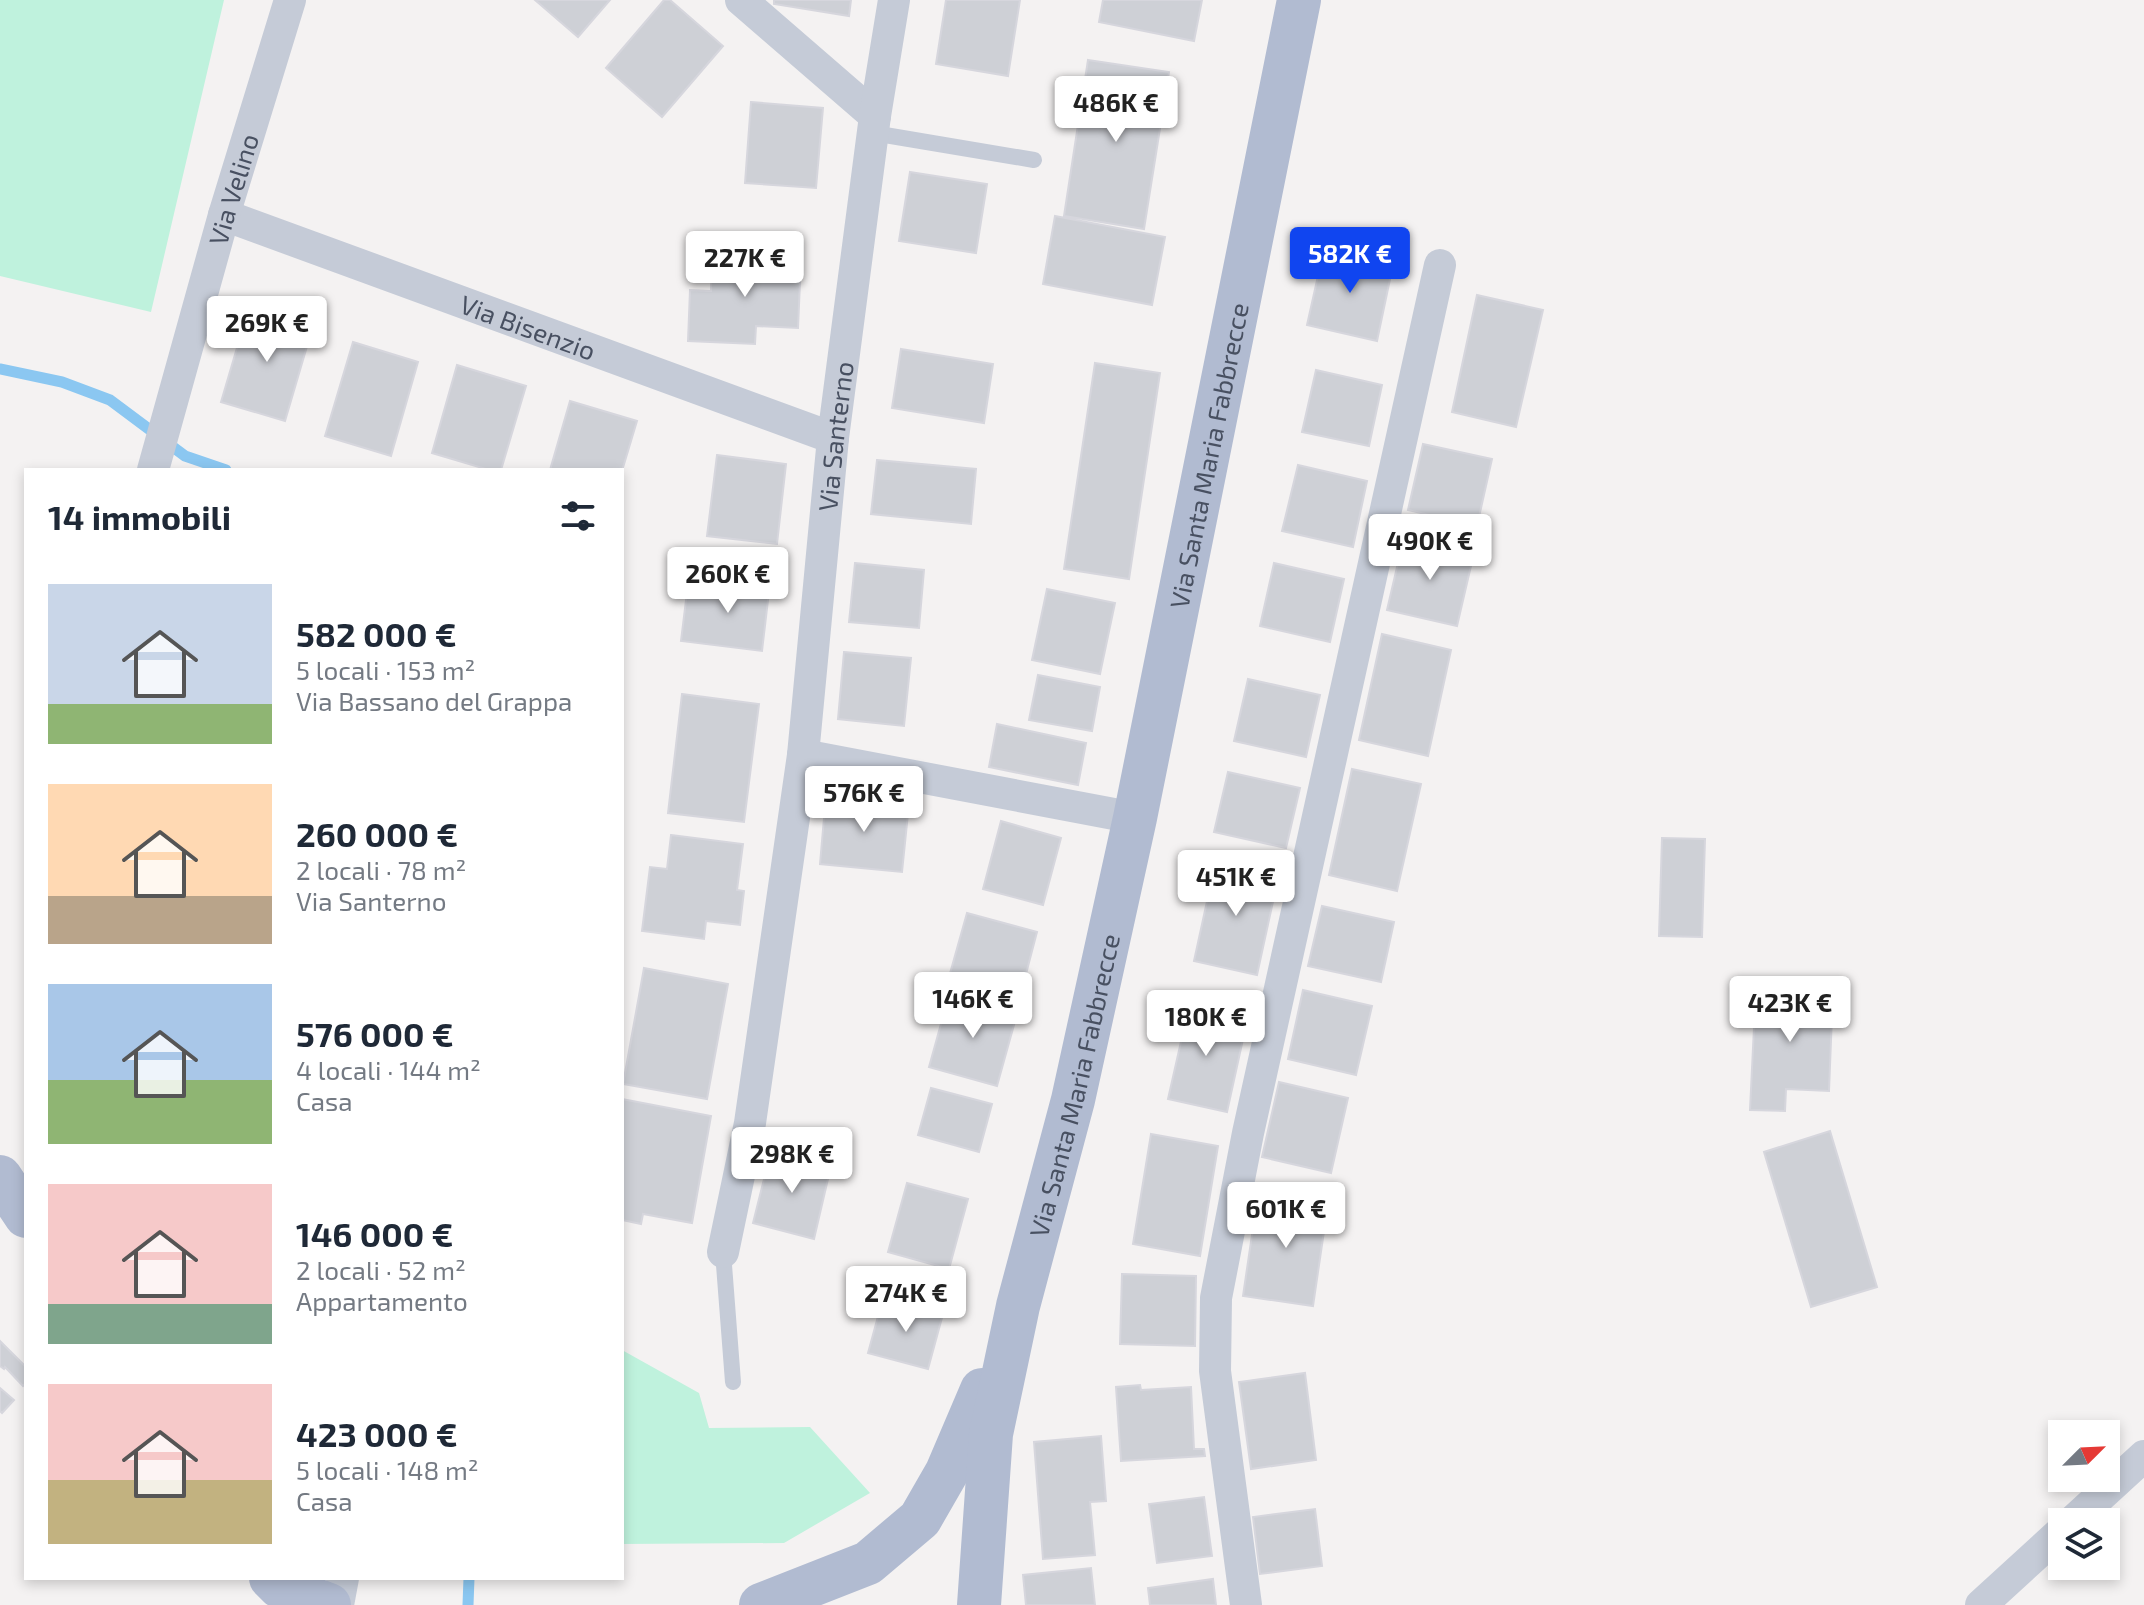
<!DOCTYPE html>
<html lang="it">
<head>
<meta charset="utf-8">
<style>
  body { margin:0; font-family:"Exo 2",sans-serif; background:#f6f6f7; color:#1f2937; height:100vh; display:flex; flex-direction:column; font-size:30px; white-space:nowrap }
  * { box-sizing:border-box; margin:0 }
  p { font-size:26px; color:#747a83 }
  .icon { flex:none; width:44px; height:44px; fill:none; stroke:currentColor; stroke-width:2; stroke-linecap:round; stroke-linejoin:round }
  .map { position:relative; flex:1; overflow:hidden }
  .details { position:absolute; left:24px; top:468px; width:600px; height:1112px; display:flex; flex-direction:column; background:#fff; border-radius:0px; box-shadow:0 4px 12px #0003 }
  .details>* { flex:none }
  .needle { width:52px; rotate:66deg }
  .buttons { position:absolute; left:2048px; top:1420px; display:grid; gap:16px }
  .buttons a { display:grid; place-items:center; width:72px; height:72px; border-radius:0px; background:#fff; box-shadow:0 4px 12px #0003; font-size:40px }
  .price { position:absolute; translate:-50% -68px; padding:0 18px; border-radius:8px; background:#fff; color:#222; font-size:26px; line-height:52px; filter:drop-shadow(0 2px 4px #0008) }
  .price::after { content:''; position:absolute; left:50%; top:48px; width:24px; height:18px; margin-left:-12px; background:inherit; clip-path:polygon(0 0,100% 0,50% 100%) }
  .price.on { background:#1045f0; color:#fff }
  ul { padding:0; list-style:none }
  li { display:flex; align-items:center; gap:24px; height:200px; padding:0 24px }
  li span { display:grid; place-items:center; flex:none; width:224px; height:160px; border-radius:0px; color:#555 }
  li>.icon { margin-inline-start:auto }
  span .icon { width:96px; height:96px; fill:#fffc; stroke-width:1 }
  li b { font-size:34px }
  h2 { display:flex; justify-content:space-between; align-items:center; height:96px; padding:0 24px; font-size:34px }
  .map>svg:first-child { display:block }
</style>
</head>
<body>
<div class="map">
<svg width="2144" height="1605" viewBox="0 0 2144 1605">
  <rect width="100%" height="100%" fill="#f4f2f2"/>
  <path fill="#bff2dd" d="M0 0H224L151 312 0 276Z
    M622 1350 699 1393 709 1428 810 1427 870 1493 784 1543 622 1544Z"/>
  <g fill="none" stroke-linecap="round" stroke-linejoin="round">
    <path stroke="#8bc7f1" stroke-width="11" d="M0 369 62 382 110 400 185 456 226 470
      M468 1605 469 1578"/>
  </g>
  <path fill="#ced0d6" stroke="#d6d6dd" stroke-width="2" d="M535 0H610L578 37Z
    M664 0H670L723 46 662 117 606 68Z
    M774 0H851L849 16 774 4Z
    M946 0H1020L1008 76 936 64Z
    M1103 0H1202L1194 41 1099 22Z
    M1088 60 1169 72 1144 229 1064 216Z
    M751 102 823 108 816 188 745 183Z
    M910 172 987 184 976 253 899 241Z
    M1055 216 1165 237 1152 305 1043 284Z
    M1324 249 1393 265 1377 341 1307 325Z
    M712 255 801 259 798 328 756 326 755 344 688 341 690 290 711 291Z
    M1477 295 1543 310 1516 427 1452 412Z
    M249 307 313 326 285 421 221 402Z
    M353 342 418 362 391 456 325 436Z
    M901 349 993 364 984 423 892 408Z
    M1095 363 1160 373 1129 579 1064 569Z
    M457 365 526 386 501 470H489L432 453Z
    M1316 370 1382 385 1369 446 1302 432Z
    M570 401 637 421 622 471 550 470Z
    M1423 444 1492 459 1477 526 1408 510Z
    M717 455 786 464 777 544 707 536Z
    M877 460 976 469 971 524 871 514Z
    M1298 465 1367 481 1353 547 1282 531Z
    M1404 537 1474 553 1457 626 1387 610Z
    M855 563 924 570 919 628 849 622Z
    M1274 563 1344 579 1330 642 1260 626Z
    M714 576 770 583 762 651 681 641 687 592 711 595Z
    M1047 589 1115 603 1100 674 1032 660Z
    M1382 634 1451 650 1428 756 1359 740Z
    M844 652 911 658 904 726 838 719Z
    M1038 675 1100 687 1092 731 1029 720Z
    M1248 679 1320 695 1306 757 1234 741Z
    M682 694 759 704 744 822 668 813Z
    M997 724 1086 743 1078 785 989 767Z
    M1352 769 1421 784 1397 891 1329 875Z
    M1228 772 1300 788 1286 848 1214 832Z
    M826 795 909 804 902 872 820 864Z
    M1001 821 1061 838 1043 905 983 889Z
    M671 835 743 844 737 890 744 891 740 925 706 921 704 939 642 931 650 867 667 869Z
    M1662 838 1705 839 1702 937 1659 936Z
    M1216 860 1279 874 1257 975 1194 961Z
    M1322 906 1394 922 1381 982 1308 966Z
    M967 913 1037 932 1020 997 949 977Z
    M644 968 728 984 707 1099 623 1084Z
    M1756 986 1833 990 1829 1091 1786 1089 1785 1111 1750 1110Z
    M1303 990 1372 1006 1356 1075 1288 1059Z
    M1192 993 1218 999 1213 1023 1245 1030 1227 1112 1168 1099Z
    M949 995 1017 1014 997 1086 929 1067Z
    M1279 1082 1348 1098 1331 1173 1262 1157Z
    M931 1088 992 1104 979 1152 918 1135Z
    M622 1099 711 1116 692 1223 643 1214 641 1224 622 1220Z
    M1830 1131 1877 1287 1811 1307 1764 1152Z
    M1151 1134 1218 1146 1200 1256 1133 1244Z
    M771 1151 831 1166 814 1239 753 1223Z
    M907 1183 968 1199 949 1269 888 1252Z
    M1258 1194 1328 1204 1313 1306 1243 1296Z
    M1122 1274 1196 1276 1195 1346 1120 1344Z
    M883 1298 943 1314 928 1369 868 1353Z
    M0 1341 26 1367V1383L23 1386 5 1367 4 1369 0 1366Z
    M1305 1373 1316 1460 1251 1469 1239 1382Z
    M1140 1385 1141 1390 1191 1387 1194 1449H1204L1205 1456 1121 1461 1116 1387Z
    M0 1388 14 1400 2 1413 0 1411Z
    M1101 1436 1106 1501 1090 1502 1095 1555 1043 1559 1034 1442Z
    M1204 1497 1212 1556 1157 1563 1149 1504Z
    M1315 1509 1322 1566 1260 1574 1253 1517Z
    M1091 1568 1095 1605H1026L1023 1575Z
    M1213 1579 1216 1605H1150L1148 1588Z"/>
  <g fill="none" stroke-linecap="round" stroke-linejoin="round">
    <path stroke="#c5cbd7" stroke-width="16" d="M873 133 1034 160
      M723 1252 733 1382"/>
    <g stroke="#c5cbd7" stroke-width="32">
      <path d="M741 0 875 116"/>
      <path id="s1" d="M224 215 833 438"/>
      <path id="s2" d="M153 470 224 215 290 0"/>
      <path d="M803 755 1135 818"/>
      <path id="s3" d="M723 1252 750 1123 803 755 833 438 875 116 894 0"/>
      <path d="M2072 1522 2144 1456"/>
      <path d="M338 1605 343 1578"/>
      <path d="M1246 1605 1215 1371 1216 1298 1248 1133 1440 265"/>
      <path d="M1981 1605 2062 1531"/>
    </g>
    <g stroke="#b1bbd1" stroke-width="44">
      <path d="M0 1177 26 1216"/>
      <path d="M271 1578 279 1586 329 1605"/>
      <path d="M761 1605 868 1563 920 1519 947 1472 982 1390"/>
      <path id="s4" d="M979 1605 991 1434 1018 1306 1073 1100 1135 818 1299 0"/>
    </g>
  </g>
  <g text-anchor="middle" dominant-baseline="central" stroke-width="6" stroke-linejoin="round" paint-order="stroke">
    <g font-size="26" fill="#485061" stroke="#fff">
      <text stroke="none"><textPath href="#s2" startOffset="292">Via Velino</textPath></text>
      <text stroke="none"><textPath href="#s1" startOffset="324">Via Bisenzio</textPath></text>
      <text stroke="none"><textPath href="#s3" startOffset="824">Via Santerno</textPath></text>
      <text stroke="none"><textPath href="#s4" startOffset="1174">Via Santa Maria Fabbrecce</textPath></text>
      <text stroke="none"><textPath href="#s4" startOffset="530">Via Santa Maria Fabbrecce</textPath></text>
    </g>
  </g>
</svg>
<div class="buttons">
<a><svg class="needle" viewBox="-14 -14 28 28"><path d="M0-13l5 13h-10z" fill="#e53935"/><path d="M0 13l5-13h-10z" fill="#747a83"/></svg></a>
<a><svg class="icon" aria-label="layers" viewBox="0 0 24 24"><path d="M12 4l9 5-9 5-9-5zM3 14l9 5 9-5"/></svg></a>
</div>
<b class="price" style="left:1116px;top:144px">486K €</b>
<b class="price on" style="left:1350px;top:295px">582K €</b>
<b class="price" style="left:745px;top:299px">227K €</b>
<b class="price" style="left:267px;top:364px">269K €</b>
<b class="price" style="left:1430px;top:582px">490K €</b>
<b class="price" style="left:728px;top:615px">260K €</b>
<b class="price" style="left:864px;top:834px">576K €</b>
<b class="price" style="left:1236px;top:918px">451K €</b>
<b class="price" style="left:973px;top:1040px">146K €</b>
<b class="price" style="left:1790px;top:1044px">423K €</b>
<b class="price" style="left:1206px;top:1058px">180K €</b>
<b class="price" style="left:792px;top:1195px">298K €</b>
<b class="price" style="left:1286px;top:1250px">601K €</b>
<b class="price" style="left:906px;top:1334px">274K €</b>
<section class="details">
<h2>14 immobili<svg class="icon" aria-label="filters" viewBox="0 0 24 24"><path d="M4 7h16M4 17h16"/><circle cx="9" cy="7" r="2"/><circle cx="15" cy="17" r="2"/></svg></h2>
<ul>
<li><span style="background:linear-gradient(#c9d6e8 75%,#8fb573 0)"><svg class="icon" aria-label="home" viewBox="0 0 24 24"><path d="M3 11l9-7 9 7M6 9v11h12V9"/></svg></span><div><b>582 000 €</b><p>5 locali · 153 m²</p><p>Via Bassano del Grappa</p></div></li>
<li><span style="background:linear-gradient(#ffd9b3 70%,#b9a48a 0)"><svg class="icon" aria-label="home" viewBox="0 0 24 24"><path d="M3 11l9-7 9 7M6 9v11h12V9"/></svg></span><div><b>260 000 €</b><p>2 locali · 78 m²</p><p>Via Santerno</p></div></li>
<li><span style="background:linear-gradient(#a9c7e8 60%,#8fb573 0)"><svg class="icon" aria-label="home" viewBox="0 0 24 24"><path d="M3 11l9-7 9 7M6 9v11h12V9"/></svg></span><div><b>576 000 €</b><p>4 locali · 144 m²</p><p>Casa</p></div></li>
<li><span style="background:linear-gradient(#f6c9c9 75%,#7fa58c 0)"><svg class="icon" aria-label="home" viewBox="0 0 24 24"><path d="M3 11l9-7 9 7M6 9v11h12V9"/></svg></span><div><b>146 000 €</b><p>2 locali · 52 m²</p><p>Appartamento</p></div></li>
<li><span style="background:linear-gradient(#f6c9c9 60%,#c2b280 0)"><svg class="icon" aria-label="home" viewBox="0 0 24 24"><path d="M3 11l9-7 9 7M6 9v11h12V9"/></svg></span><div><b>423 000 €</b><p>5 locali · 148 m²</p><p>Casa</p></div></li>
</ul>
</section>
</div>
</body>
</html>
